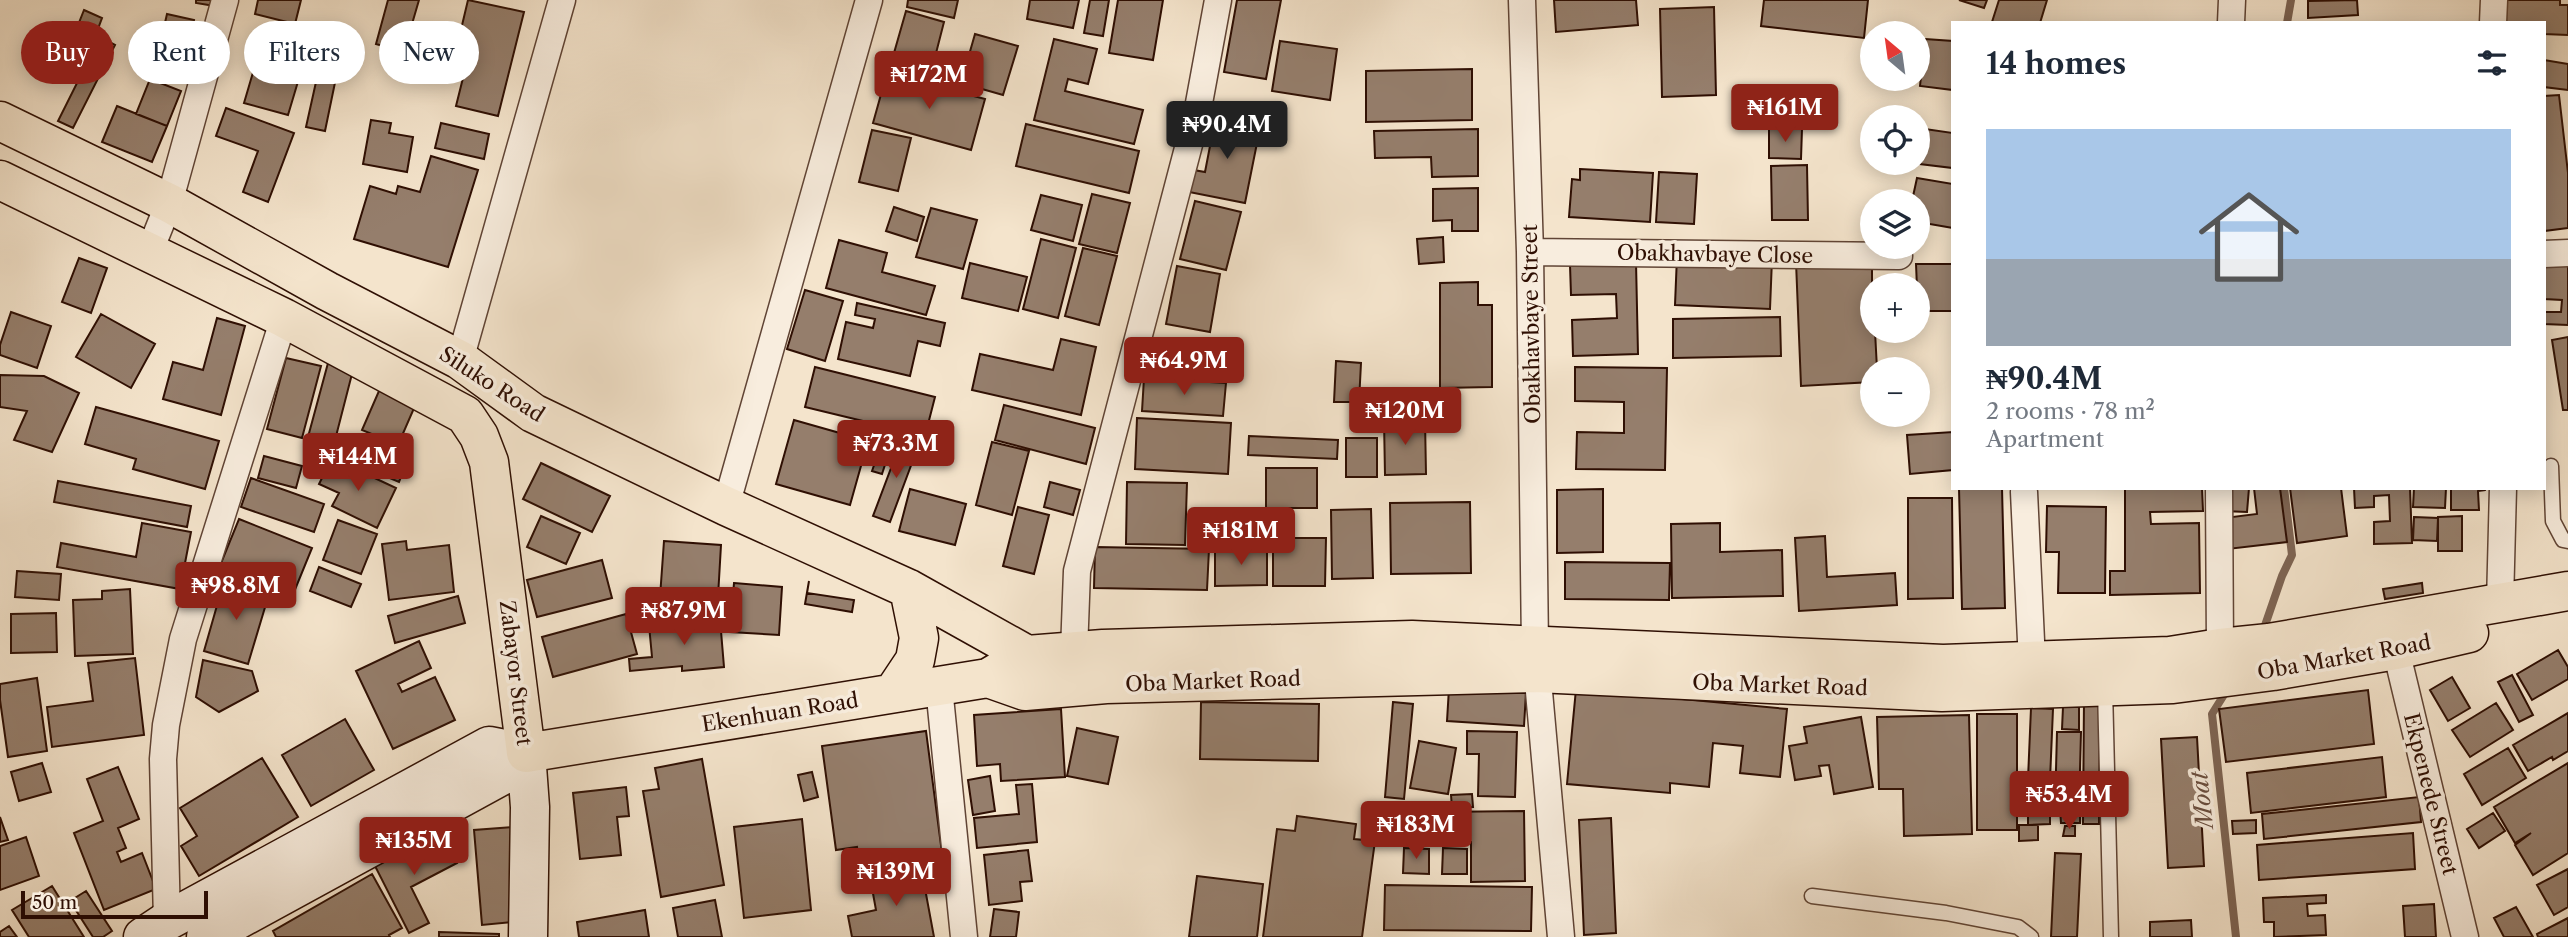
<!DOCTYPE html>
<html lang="en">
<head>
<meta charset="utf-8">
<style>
  body { margin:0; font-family:"Libre Caslon Text",serif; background:#f6f6f7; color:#1f2937; height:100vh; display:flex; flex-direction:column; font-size:26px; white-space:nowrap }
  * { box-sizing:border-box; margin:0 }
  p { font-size:23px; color:#747a83 }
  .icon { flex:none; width:38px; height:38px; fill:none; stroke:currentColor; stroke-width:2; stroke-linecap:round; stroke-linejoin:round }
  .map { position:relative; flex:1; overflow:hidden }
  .side { position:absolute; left:1951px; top:21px; width:595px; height:469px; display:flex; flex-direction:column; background:#fff; border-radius:0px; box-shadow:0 4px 18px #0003 }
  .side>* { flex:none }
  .guide { position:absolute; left:21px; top:21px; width:665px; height:63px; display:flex; gap:14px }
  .needle { width:46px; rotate:331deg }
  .fabs { position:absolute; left:1860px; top:21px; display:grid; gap:14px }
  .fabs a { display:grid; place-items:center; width:70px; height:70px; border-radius:50%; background:#fff; box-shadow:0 4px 18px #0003; font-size:35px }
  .scale { position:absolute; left:21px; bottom:18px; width:187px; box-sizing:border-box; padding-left:7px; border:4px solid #2f0f03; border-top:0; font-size:19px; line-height:24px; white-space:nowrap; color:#2f0f03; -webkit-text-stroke:5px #f8edde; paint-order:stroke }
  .price { position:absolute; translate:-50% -60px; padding:0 16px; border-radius:7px; background:#8f2418; color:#fff; font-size:23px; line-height:46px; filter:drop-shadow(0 2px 4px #0008) }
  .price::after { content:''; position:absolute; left:50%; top:42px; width:21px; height:16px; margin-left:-10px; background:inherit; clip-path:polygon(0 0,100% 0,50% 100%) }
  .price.selected { background:#222; color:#fff }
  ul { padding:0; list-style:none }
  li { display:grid; align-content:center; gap:14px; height:371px; padding:0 35px }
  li+li { border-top:2px solid #e0e1e3 }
  li span { display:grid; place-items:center; height:217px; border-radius:0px; color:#555 }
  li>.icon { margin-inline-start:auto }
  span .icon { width:126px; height:126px; fill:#fffc; stroke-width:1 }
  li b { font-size:30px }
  h2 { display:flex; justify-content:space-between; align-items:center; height:84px; padding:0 35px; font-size:30px }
  .pill { padding:0 24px; border-radius:32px; background:#fff; box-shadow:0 4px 18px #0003; font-size:24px; line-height:63px }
  .pill.selected { background:#8f2418; color:#fff }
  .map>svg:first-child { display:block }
</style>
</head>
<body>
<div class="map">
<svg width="2568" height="937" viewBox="0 0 2568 937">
  <rect width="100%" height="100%" fill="#f4e4cc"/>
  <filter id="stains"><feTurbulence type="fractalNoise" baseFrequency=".00286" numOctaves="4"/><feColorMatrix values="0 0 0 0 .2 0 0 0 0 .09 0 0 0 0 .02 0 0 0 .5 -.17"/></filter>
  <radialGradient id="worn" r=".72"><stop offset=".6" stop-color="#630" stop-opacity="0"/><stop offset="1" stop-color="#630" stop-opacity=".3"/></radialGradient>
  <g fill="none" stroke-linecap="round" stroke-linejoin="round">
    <path stroke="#7d6453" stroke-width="8" d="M2287 23 2291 0
      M2262 634 2282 576 2292 555 2284 488
      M2227 690 2212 714 2236 937"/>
  </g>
  <path fill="#957e6c" stroke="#2f0f03" stroke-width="2" d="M196 0H216L215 6 196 3Z
    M258 0H301L295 24 255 14Z
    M388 0H419L412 24 456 36 448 64 376 44Z
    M468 0 524 12 498 116 456 106 472 42 459 38Z
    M908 0H958L954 18 907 7Z
    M1030 0H1079L1073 28 1027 19Z
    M1090 0H1109L1103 36 1084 33Z
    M1118 0H1163L1153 60 1109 53Z
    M1237 0H1281L1266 79 1224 72Z
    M1554 0H1636L1638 25 1556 32Z
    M1764 0H1868L1864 38 1761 26Z
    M1959 0H1987L1984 8Z
    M1999 0H2047L2040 23H1996L1992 22Z
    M2357 0 2358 15 2308 18V1Z
    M2504 0H2560V5H2568V35L2544 34V23H2503Z
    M1714 7 1716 95 1662 97 1660 9Z
    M84 10 102 18 90 50 71 43Z
    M906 11 944 22 934 61 953 66 949 82 890 67Z
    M167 14 194 20 188 48 194 49 186 82 153 75Z
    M975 34 1018 46 1003 95 961 83Z
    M264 35 308 48 288 115 244 103Z
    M100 37 115 45 73 128 58 121Z
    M1054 39 1097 49 1088 84 1068 79 1065 91 1143 110 1134 144 1034 120Z
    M1925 39 1953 41V90L1920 86Z
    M1280 41 1337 49 1330 100 1272 91Z
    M2544 60 2568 64V90L2544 87Z
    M320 64 338 68 325 131 306 127Z
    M1472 69V120L1366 122V71Z
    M887 73 985 99 971 150 873 123Z
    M150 79 181 91 167 126 136 114Z
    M2559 95 2568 173V228L2544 231V96Z
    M117 106 167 126 152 162 102 142Z
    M226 108 294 133 268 202 243 192 258 151 216 136Z
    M1216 115 1261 123 1245 203 1184 191 1188 169 1205 172Z
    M371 120 391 123 389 133 413 137 407 172 363 164Z
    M441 123 489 134 484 159 435 148Z
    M1026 124 1139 151 1129 193 1016 166Z
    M1918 128 1953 133V168L1911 163H1918Z
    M1478 129V176L1432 177 1431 157 1375 158 1374 131Z
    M1769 129H1802L1801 159 1769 158Z
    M872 130 911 138 898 191 859 182Z
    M431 156 478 170 448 267 354 239 370 186 396 194 398 186 420 192Z
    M1807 165 1808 220H1772L1771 166Z
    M1580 169 1653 173 1650 222 1569 217 1572 179 1580 180Z
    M1659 172 1697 174 1694 224 1656 222Z
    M1917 178 1953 184V228L1918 222V201H1912Z
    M1478 188V231H1452V220L1433 221V189Z
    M1092 194 1130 203 1117 253 1079 244Z
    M1041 195 1082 205 1073 241 1031 230Z
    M1195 201 1241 212 1226 270 1180 259Z
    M894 207 924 217 917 241 886 231Z
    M931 208 977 220 963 269 916 257Z
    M1443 237 1444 262 1419 264 1417 239Z
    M1041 239 1076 248 1058 318 1023 309Z
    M839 240 887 253 882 272 935 286 926 315 826 288Z
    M1083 248 1117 256 1099 325 1065 316Z
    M1677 256 1772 259 1770 309 1675 305Z
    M79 258 107 268 91 313 62 302Z
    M1872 258V331H1875L1877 369H1872V382L1801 386 1796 262Z
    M1636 262 1638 354 1573 356 1572 320 1617 318 1616 294 1571 295 1570 265Z
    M970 263 1027 277 1018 311 962 298Z
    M1916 264H1953V311H1918Z
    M2544 264 2568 265V325L2544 324V312H2561L2562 300 2544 299Z
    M1177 266 1220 274 1210 332 1166 324Z
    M1478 282V305H1492V387L1440 388V283Z
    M805 290 843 301 825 361 787 349Z
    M857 303 945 323 940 346 918 341 910 376 838 359 846 322 873 328 875 319 855 315Z
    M11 312 51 326 37 368 0 355V345Z
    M101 314 155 344 131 388 76 357Z
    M1780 317 1781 356 1673 358V319Z
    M217 318 245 326 221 415 163 399 173 362 203 370Z
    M2568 337V410H2563L2552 340Z
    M1061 339 1096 347 1081 415 972 390 980 354 1053 370Z
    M286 358 321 366 302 438 267 429Z
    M1336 361 1361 363 1359 402H1334Z
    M328 363 353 370 334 444 308 437Z
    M815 367 935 397 925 436 805 407Z
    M1575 367 1667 368 1665 470 1576 469 1577 432 1624 433V402L1575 401Z
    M0 375 44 376 79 393 52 452 14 440 27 411 0 407Z
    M1144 378 1226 383 1223 416 1142 411Z
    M382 384 418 399 398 445 362 430Z
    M1004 405 1095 428 1086 464 995 440Z
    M96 407 219 441 205 489 133 469 136 459 85 444Z
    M1137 418 1231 423 1228 474 1135 469Z
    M794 420 868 441 850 505 776 484Z
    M1384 420H1425L1426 474 1385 475Z
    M1953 432V470L1910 474 1907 435Z
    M1249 436 1338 440 1337 459 1248 455Z
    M884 437 893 440 882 474 872 471Z
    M1346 438H1377V477H1346Z
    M902 439 919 444 890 522 873 516Z
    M992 442 1029 451 1012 515 976 505Z
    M363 446 393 458 396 449 410 455 399 482 356 464Z
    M264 456 302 466 296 488 258 478Z
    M332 458 396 488 377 528 332 506 339 493 319 484Z
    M541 463 610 496 592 532 523 499Z
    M1266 468H1317V508H1266Z
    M251 478 324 504 314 532 241 507Z
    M58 481 191 506 187 527 54 502Z
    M1050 482 1080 490 1073 515 1044 507Z
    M1127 482 1187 483 1185 545 1126 544Z
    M1959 488H2002L2005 608 1962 609Z
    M2125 488H2202L2203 511 2150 512 2151 524 2199 523 2200 593 2110 595V571H2125Z
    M2224 488H2249L2247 512 2223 511Z
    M2254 488H2280L2287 542 2228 549 2224 518 2257 514Z
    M2290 488H2341L2347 536 2297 543Z
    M2354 488H2410L2412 543 2374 544V522L2390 521 2389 495 2374 496V507L2355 508Z
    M2414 488H2446L2445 508 2413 507Z
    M2451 488H2486L2485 490 2478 491 2479 510H2451Z
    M910 489 966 504 955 545 899 531Z
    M1603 489V552L1557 553V490Z
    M1908 498H1952L1953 598 1908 599Z
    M1470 502 1471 573 1391 574 1390 503Z
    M2047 506 2106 507 2105 593H2058L2059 552H2046Z
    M1018 507 1049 515 1034 574 1003 566Z
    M1371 509 1373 578 1332 579 1331 510Z
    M541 516 580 533 566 564 527 547Z
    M2462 516V551H2438V517Z
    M2414 517 2438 518 2437 541 2413 540Z
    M239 519 312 548 292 597 219 568Z
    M338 520 377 534 361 574 323 560Z
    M142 523 191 532 180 589 57 567 61 543 136 557Z
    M1720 523V552L1782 550 1783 596 1672 598 1671 524Z
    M1825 536 1827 577 1895 573 1897 605 1799 611 1795 538Z
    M1273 538H1326L1325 586H1273Z
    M406 541 407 550 449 545 454 592 389 600 382 544Z
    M664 541 721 545 717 614 659 611Z
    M1095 547 1209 549 1207 590 1094 588Z
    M1267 549V585L1215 586V550Z
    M602 560 612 598 537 617 527 580Z
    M1565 562 1670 563 1669 600 1565 599Z
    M319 567 361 584 351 607 310 591Z
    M17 571 61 574 59 600 15 597Z
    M224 581 269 594 248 664 204 651Z
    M809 581 807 593 854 600 852 612 805 604Z
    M734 583 782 587 779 635 730 632Z
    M2422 583 2423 593 2385 599 2383 589Z
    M130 589 133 654 75 656 73 600 102 599V591Z
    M458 596 465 623 395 643 388 616Z
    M56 613 57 652 11 653V614Z
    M626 614 637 654 553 677 542 637Z
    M720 619 724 667 682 671V666L630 671 629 659 652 657 649 625Z
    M419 641 431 668 398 684 402 692 435 677 455 720 393 749 356 671Z
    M2558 650 2568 667V679L2532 700 2517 674Z
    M135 658 144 735 52 747 47 707 93 701 88 663Z
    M203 660 252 671 258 691 219 712 196 697Z
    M2512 675 2533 715 2519 722 2498 682Z
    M2452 677 2470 708 2448 721 2430 690Z
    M37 678 47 751 8 757 0 700V684Z
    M1449 688 1526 693 1524 726 1447 721Z
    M1576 689 1787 709 1780 777 1740 773 1743 746 1713 743 1709 787 1670 783V793L1567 784Z
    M2368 690 2374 744 2226 762 2219 709Z
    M2084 700H2100L2099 824H2083Z
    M1201 702 1319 704 1318 761 1200 759Z
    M1393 702 1413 704 1404 799 1385 797Z
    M2496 703 2513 730 2470 757 2452 730Z
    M2063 707H2079V730L2062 729Z
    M2031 708 2053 709 2050 780 2028 779Z
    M1061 709 1065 777 1001 781 1000 764 977 766 974 715Z
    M2568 713V751L2553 760 2552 757 2528 771 2513 745Z
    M1977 714H2017V830H1977Z
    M1969 715 1972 834 1904 836 1903 789H1879L1877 717Z
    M1861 717 1873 787 1834 794 1829 765 1819 766 1821 776 1795 780 1789 746 1807 743 1804 727Z
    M345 719 374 770 311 806 282 755Z
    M1077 728 1118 737 1108 784 1067 776Z
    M926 731 942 853 859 864 857 847 836 850 822 746Z
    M1467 731 1517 732 1515 797 1478 796 1479 754H1467Z
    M2057 732H2081L2079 807H2055Z
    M2197 737 2204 866 2168 868 2161 739Z
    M1419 741 1456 748 1448 794 1410 788Z
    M2508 748 2526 778 2482 805 2464 774Z
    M2382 757 2386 797 2251 813 2247 773Z
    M262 758 298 817 199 876 181 846 197 836 180 808Z
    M702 759 724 885 661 897 643 791 659 789 655 768Z
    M42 763 51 792 19 801 11 772Z
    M2568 763V853L2533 875 2515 845 2531 833 2515 843 2494 807Z
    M118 767 139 819 118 828 126 848 117 852 121 862 142 853 156 889 104 910 74 833 103 821 87 779Z
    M812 772 818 797 804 801 798 775Z
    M990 776 995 811 973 815 968 780Z
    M1032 784 1037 842 977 848 974 818 1019 814 1016 785Z
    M2050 784V824L2028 825V785Z
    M626 787 629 816 617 817 621 855 580 859 573 793Z
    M1472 794 1473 807 1452 808 1451 795Z
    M2419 797 2421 822 2264 839 2262 814Z
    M2060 809H2080V823H2061Z
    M1524 811 1525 881 1471 882V842H1438L1437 812Z
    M2493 813 2505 831 2479 848 2467 829Z
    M1297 816 1356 824 1354 839 1375 841 1362 937H1263L1277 829 1295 831Z
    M0 817 8 840 0 842Z
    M1611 818 1616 933 1584 935 1579 820Z
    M802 819 811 910 744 918 734 827Z
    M2256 820V833L2233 834 2232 821Z
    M2019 825H2038V840L2019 841Z
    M2065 826H2075V836H2063Z
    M514 827 522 921 482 925 474 830Z
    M442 833 457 863 411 887 429 923 409 933 375 866Z
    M2413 833 2415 869 2259 880 2257 845Z
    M26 837 39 876 0 890V846Z
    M1404 848 1429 849V874L1403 873Z
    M1443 848 1467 849V874H1442Z
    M1028 850 1032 881 1020 882 1022 901 989 905 984 855Z
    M2055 853 2081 854 2077 937H2051Z
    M921 867 934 937H852L848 916 876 910 870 877Z
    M2568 869V907L2554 915 2537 885Z
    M372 874 402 928 389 935 390 937H276L273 931Z
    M1197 876 1263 884 1257 937H1189Z
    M1385 885 1532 887 1531 931 1384 930Z
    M52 886 84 937H29L12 910Z
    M86 891 112 931 103 937H93L70 901Z
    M2326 895V903L2307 904 2308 916 2325 915 2326 935 2274 937V922H2264L2263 898Z
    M715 900 722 937H678L673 908Z
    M2434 904 2436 937H2405L2403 906Z
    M2516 907 2533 937H2504L2494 918Z
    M994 909 1019 912 1016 937H990Z
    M645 910 649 937H579L577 922Z
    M2568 918V937H2538L2537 934Z
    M2191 920 2192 937H2150V922Z
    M9 926 17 937H0V932Z
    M439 932 499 934V937H439Z"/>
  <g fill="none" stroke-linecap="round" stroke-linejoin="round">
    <g stroke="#604435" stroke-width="17">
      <path id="lane" d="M2551 466 2553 521 2563 540 2568 541
        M2105 688 2111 937
        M1812 896 1946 913 2018 927 2031 937"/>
    </g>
    <g stroke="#604435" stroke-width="29">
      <path id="street" d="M1522 0 1530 252 1535 647 1561 937
        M2231 23 2232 0
        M2493 23 2494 0
        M1530 252 1899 256
        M149 253 169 203 225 0
        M2544 254 2568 253
        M460 360 562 0
        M2219 488 2220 648
        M2024 492 2032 662
        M726 506 869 0
        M2500 603 2503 488
        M2396 650 2465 937
        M1074 651 1077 571 1197 114 1218 0
        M939 687 964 937
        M167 921 163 759 166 725 183 639 284 318"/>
    </g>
    <g stroke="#2f0f03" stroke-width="41">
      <path id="secondary" d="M526 753 530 807 528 937
        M143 937 167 921 489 746 526 753
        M206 937 501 776 526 753"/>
    </g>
    <g stroke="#2f0f03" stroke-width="41">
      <path id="primary" d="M0 121 169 203 327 291 460 360 533 413 726 506 909 589 1027 655
        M0 180 284 318 465 415 479 436 489 462 526 753 988 678 1027 655 1103 649 1412 640 1943 664 2170 656 2220 648 2269 643 2568 591
        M988 678 1025 691 1106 684 1537 673 1942 692 2173 684 2273 671 2396 650 2469 633
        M893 693 915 660 919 638 909 589"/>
    </g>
    <use href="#lane" stroke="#f8edde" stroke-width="14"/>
    <use href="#street" stroke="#f8edde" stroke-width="26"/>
    <use href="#secondary" stroke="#f8edde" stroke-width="38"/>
    <use href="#primary" stroke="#f4e4cc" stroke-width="38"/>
  </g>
  <g text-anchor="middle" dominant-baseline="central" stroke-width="7" stroke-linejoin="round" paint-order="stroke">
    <g font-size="21" fill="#2f0f03" stroke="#f8edde">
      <text transform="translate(1715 254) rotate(1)">Obakhavbaye Close</text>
      <text transform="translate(1531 324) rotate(-91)">Obakhavbaye Street</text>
      <text transform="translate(492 384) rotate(33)">Siluko Road</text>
      <text transform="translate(2344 657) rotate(-10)">Oba Market Road</text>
      <text transform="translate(516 673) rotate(83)">Zabayor Street</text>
      <text transform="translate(1213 681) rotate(-2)">Oba Market Road</text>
      <text transform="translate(1780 685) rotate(2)">Oba Market Road</text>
      <text transform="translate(780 712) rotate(-9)">Ekenhuan Road</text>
      <text transform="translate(2431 794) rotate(76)">Ekpenede Street</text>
    </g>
    <g font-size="23" font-style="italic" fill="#6a4e3f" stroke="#f8edde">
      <text transform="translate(2202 800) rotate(-96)">Moat</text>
    </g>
  </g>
  <rect width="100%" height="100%" filter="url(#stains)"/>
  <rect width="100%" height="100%" fill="url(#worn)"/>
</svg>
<div class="fabs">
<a><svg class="needle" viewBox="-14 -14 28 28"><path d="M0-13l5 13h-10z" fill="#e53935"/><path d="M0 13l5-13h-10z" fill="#747a83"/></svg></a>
<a><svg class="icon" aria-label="locate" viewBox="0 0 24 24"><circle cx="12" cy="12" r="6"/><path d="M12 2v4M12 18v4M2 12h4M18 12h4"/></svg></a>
<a><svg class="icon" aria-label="layers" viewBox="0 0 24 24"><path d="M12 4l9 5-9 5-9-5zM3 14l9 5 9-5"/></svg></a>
<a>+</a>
<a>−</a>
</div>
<div class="scale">50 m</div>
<b class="price" style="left:929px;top:111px">₦172M</b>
<b class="price" style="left:1785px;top:144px">₦161M</b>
<b class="price selected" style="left:1227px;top:161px">₦90.4M</b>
<b class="price" style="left:1184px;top:397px">₦64.9M</b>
<b class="price" style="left:1405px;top:447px">₦120M</b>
<b class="price" style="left:896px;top:480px">₦73.3M</b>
<b class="price" style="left:358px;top:493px">₦144M</b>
<b class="price" style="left:1241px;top:567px">₦181M</b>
<b class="price" style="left:236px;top:622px">₦98.8M</b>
<b class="price" style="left:684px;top:647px">₦87.9M</b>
<b class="price" style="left:2069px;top:831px">₦53.4M</b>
<b class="price" style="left:1416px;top:861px">₦183M</b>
<b class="price" style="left:414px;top:877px">₦135M</b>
<b class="price" style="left:896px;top:908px">₦139M</b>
<div class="guide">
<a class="pill selected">Buy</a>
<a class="pill">Rent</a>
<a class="pill">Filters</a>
<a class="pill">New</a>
</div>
<section class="side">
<h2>14 homes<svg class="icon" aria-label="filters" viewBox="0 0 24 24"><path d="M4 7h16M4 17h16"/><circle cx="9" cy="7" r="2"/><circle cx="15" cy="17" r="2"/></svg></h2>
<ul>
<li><span style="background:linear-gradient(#a9c7e8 60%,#9aa5b1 0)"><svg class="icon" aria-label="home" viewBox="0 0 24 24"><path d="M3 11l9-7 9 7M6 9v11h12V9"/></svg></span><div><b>₦90.4M</b><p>2 rooms · 78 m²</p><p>Apartment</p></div></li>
</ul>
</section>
</div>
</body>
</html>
